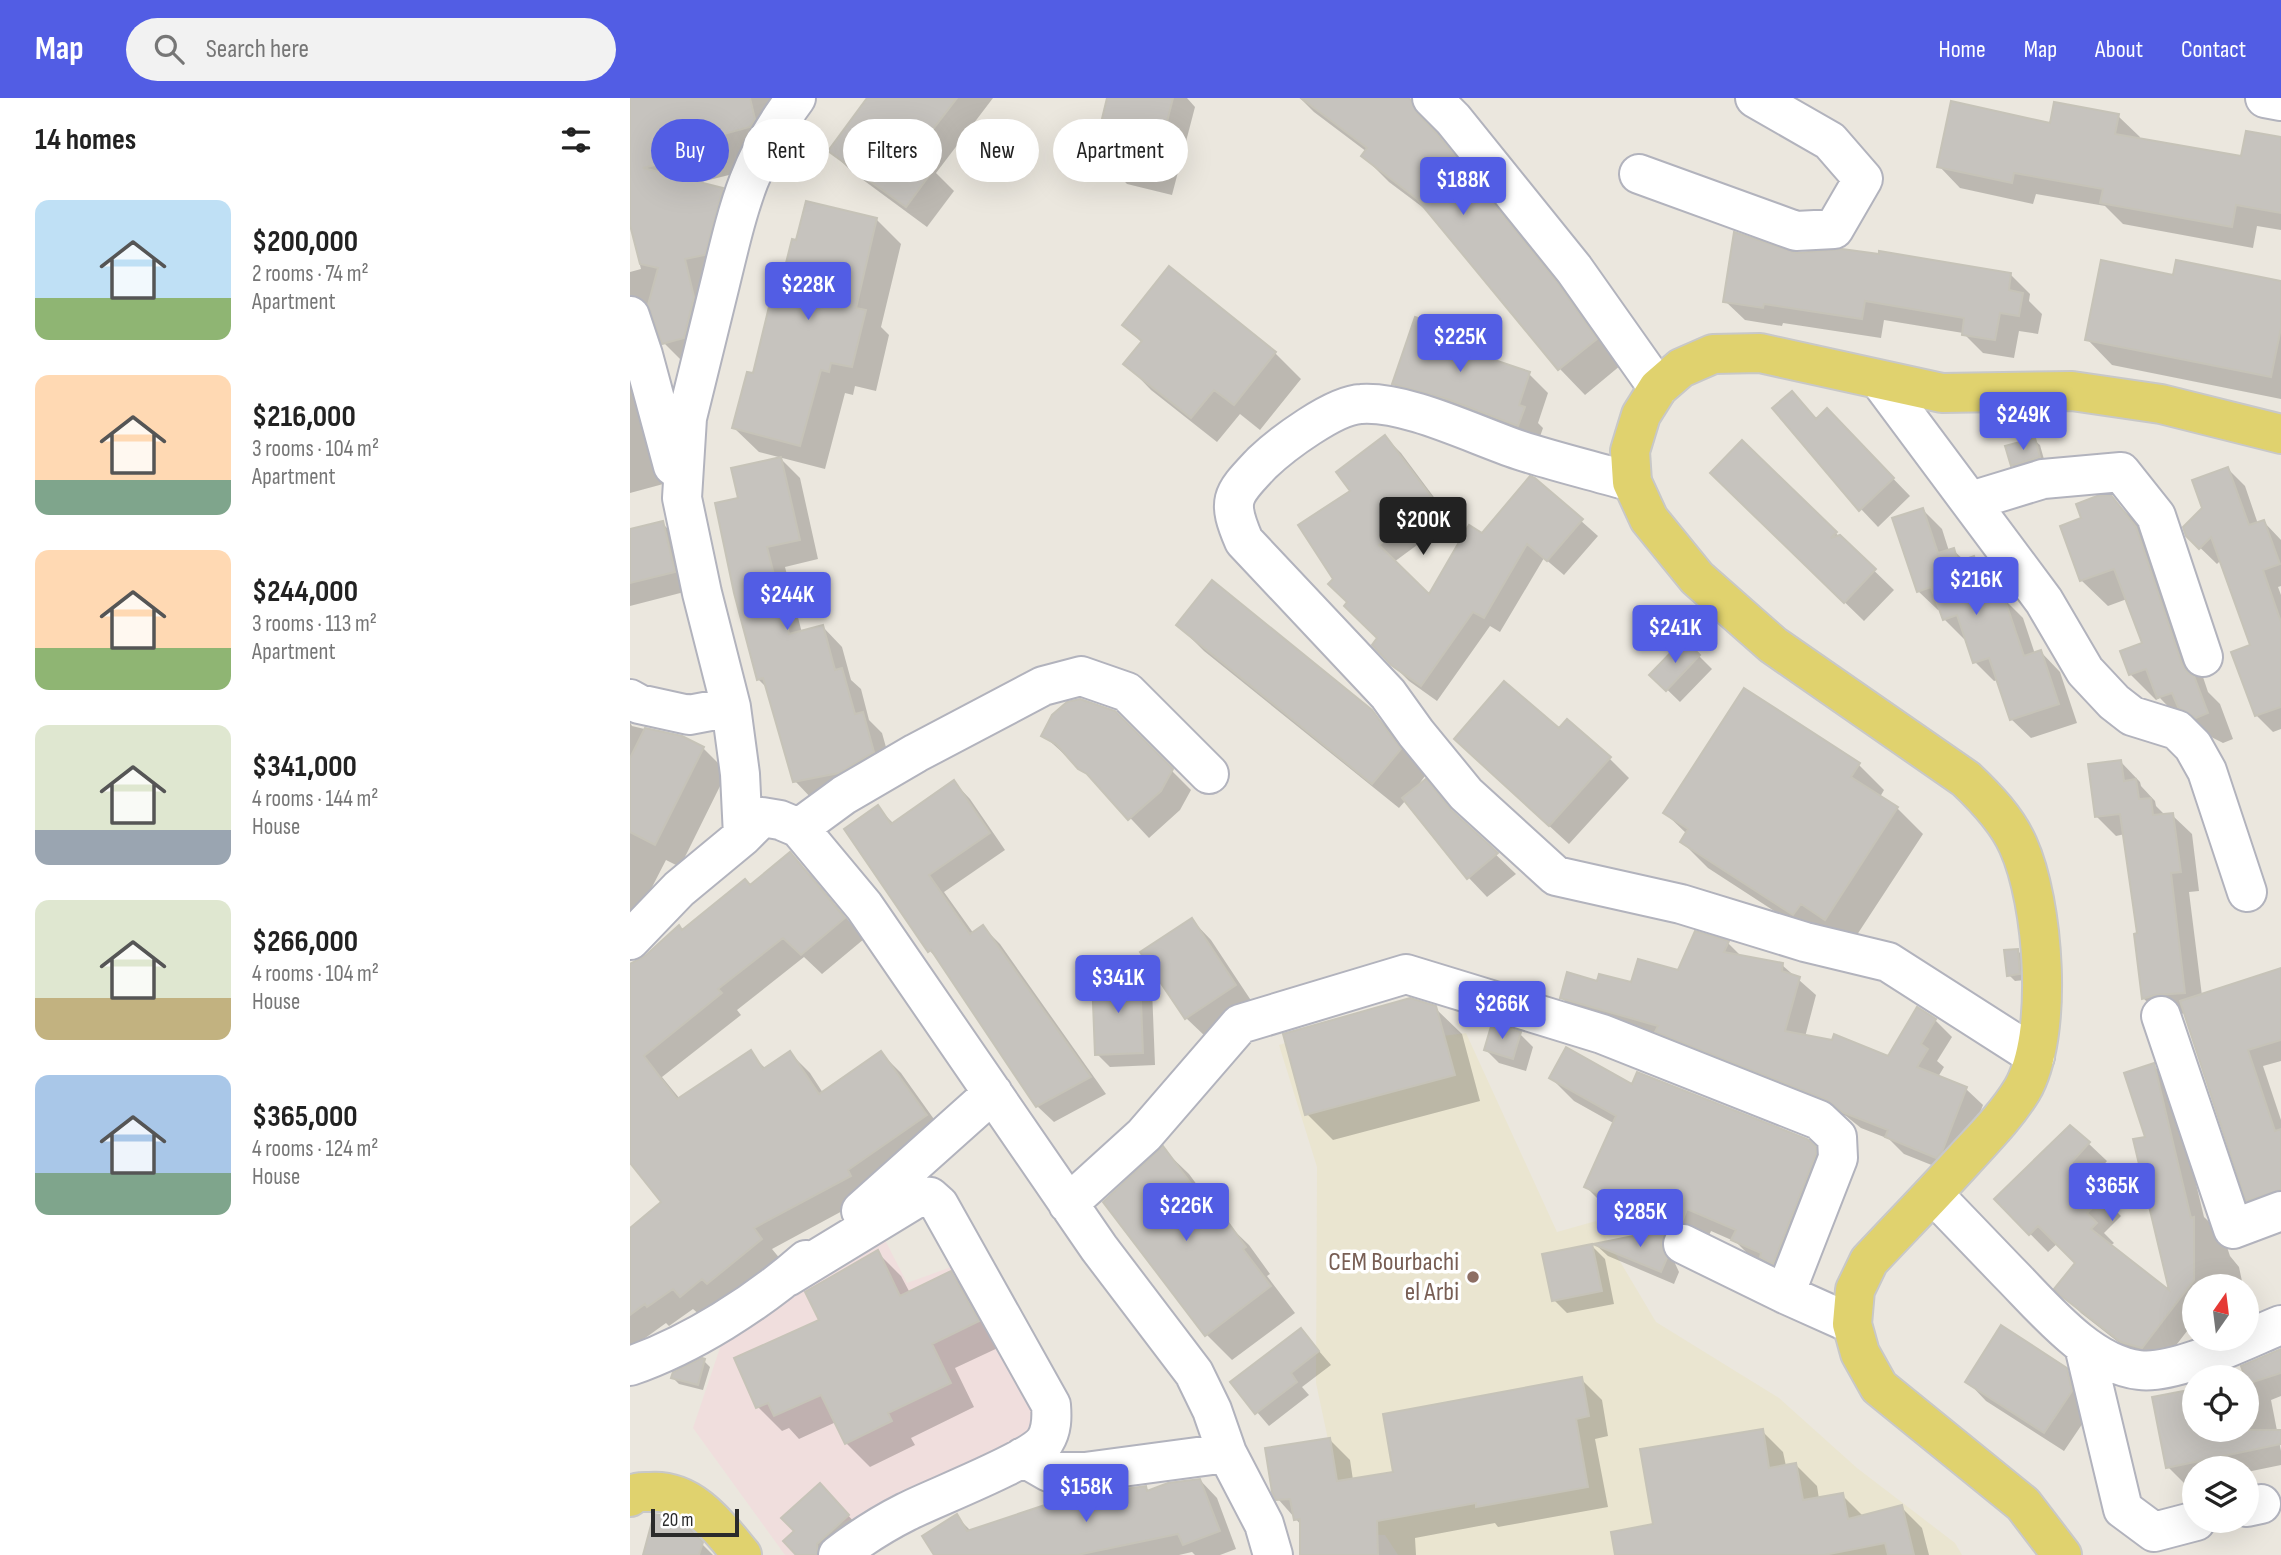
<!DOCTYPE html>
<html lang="en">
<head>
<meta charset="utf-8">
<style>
  body { margin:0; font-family:"Sofia Sans Condensed",sans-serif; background:#f2f2f2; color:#222; height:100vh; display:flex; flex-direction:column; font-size:26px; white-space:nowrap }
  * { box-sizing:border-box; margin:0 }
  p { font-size:23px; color:#767676 }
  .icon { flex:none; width:38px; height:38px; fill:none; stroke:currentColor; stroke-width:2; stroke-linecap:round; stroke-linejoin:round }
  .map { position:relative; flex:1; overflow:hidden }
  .sheet { display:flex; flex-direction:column; background:#fff; width:630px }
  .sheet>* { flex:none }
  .banner { position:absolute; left:21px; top:21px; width:665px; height:63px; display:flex; gap:14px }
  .needle { width:46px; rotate:14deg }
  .buttons { position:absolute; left:1552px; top:1176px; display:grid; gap:14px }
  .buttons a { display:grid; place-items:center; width:77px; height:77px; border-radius:50%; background:#fff; box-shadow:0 7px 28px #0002; font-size:35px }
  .scale { position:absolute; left:21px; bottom:18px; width:88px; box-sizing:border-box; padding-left:7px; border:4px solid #2b2b2b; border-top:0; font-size:19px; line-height:24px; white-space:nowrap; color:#2b2b2b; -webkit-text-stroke:5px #fff; paint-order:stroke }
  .price { position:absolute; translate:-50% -60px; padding:0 16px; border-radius:7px; background:#525de4; color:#fff; font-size:23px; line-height:46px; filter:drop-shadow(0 2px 4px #0008) }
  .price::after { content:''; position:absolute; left:50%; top:42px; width:21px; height:16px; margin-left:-10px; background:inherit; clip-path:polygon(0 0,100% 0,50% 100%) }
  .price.on { background:#222; color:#fff }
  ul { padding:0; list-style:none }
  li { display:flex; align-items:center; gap:21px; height:175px; padding:0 35px }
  li span { display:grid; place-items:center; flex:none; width:196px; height:140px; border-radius:14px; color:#555 }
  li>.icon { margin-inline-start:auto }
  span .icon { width:84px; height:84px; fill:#fffc; stroke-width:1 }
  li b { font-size:30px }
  h2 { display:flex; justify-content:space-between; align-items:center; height:84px; padding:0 35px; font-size:30px }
  .chip { padding:0 24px; border-radius:32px; background:#fff; box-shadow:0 7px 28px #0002; font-size:24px; line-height:63px }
  .chip.on { background:#525de4; color:#fff }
  header { display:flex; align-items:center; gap:42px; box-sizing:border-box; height:98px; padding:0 35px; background:#525de4; color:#fff }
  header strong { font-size:33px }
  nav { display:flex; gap:38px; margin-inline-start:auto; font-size:24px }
  .search { width:490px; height:63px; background:#f2f2f2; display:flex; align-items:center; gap:18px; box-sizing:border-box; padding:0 24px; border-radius:38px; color:#767676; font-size:26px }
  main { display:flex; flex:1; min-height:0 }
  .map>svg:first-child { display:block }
</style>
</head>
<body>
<header>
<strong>Map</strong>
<div class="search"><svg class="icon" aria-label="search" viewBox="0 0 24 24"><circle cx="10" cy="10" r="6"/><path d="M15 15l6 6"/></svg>Search here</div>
<nav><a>Home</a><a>Map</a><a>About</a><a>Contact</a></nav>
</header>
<main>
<section class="sheet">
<h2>14 homes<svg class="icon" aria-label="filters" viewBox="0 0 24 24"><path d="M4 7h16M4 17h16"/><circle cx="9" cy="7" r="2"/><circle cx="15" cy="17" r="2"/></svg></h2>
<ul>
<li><span style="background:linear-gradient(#bfe0f5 70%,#8fb573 0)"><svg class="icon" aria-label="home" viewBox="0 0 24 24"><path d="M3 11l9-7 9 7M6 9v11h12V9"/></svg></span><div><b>$200,000</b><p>2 rooms · 74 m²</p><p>Apartment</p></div></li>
<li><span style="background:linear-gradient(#ffd9b3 75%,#7fa58c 0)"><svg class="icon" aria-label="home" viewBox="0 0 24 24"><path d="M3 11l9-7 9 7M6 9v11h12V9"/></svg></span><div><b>$216,000</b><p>3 rooms · 104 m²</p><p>Apartment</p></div></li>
<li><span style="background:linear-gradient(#ffd9b3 70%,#8fb573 0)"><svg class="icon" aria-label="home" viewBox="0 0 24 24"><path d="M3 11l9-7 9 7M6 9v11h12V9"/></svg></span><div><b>$244,000</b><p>3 rooms · 113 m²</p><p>Apartment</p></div></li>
<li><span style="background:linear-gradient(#dfe7d0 75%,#9aa5b1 0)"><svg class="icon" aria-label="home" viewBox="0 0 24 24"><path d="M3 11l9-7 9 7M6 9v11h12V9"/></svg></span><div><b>$341,000</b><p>4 rooms · 144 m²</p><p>House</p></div></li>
<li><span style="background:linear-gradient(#dfe7d0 70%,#c2b280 0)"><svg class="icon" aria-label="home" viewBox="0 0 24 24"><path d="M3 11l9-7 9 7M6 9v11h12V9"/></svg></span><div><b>$266,000</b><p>4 rooms · 104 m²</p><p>House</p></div></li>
<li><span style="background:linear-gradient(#a9c7e8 70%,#7fa58c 0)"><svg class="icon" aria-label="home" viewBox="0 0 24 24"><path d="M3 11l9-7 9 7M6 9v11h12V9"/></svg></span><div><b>$365,000</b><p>4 rooms · 124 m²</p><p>House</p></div></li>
</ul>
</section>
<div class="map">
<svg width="1651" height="1457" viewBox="0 0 1651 1457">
  <rect width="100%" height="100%" fill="#ebe7de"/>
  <path fill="#eae5d0" d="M789 904 804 939 836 935 927 1134 966 1123 1026 1224 1149 1300 1227 1370 1325 1445 1332 1457H768L755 1437 718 1436 686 1285 687 1069 649 947Z"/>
  <path fill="#f0dedd" d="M254 1140 277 1185 332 1165 410 1322 376 1354 305 1388 211 1425 167 1457H155L63 1330 98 1226Z"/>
  <path fill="#0003" d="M0 0H175L115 73 67 85 92 91 115 114 57 268 34 245 25 219 17 220 0 260V174L11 171 0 127Z
    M241 0H363L306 75 324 93 297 129 221 73 200 52Z
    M479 0H557L565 9 542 97 497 86 478 66 483 46 471 33Z
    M670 0H775L780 3 806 30 812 43 832 64 952 212 991 267 955 297 930 271 803 117 759 84 733 58 737 54 684 14Z
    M1488 18 1510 39 1509 42 1612 60 1651 41V132L1627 128 1623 150 1493 126 1475 108 1406 96 1403 106 1330 90 1309 68 1422 27Z
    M247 122 271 146 251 229 259 237 246 293 225 288 223 297 215 295 195 371 129 354 104 330 124 277 150 195Z
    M1166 157 1250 158 1381 177 1400 196 1399 203 1412 216 1408 236 1389 233 1384 260 1353 255 1333 235 1254 222 1251 240 1153 225 1152 228 1115 222 1095 203Z
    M1651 185V301L1482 267 1457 241Z
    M494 226 645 255 671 281 630 332 610 316 587 344 521 292 496 266 512 245Z
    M818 232 837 252 836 254 899 276 918 295 908 325 913 330 907 347 784 305 764 286Z
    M0 272 37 385 0 395Z
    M1162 295 1187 322 1197 312 1280 398 1248 429 1231 411Z
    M755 339 771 355 821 422 764 464 799 499 852 437 904 381 968 438 934 477 914 460 870 534 860 528 807 603 779 583 762 566 749 540 719 505 705 481 723 393Z
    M1404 342 1410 347 1415 365 1388 373 1382 367Z
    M1112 344 1264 492 1234 523 1101 394Z
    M151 361 170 380 188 461 155 469 172 535 193 529 212 549 221 582 231 591 239 622 252 635 263 674 184 703 165 683 137 590 128 581 111 401Z
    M1598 371 1615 388 1628 426 1634 424 1651 442V488L1648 489 1651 497V631L1643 634 1626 617 1622 548 1591 462 1587 466 1557 437Z
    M1481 399 1507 425 1532 456 1578 594 1590 606 1603 641 1593 645 1554 625 1530 600 1526 602 1500 576 1514 546 1497 501 1478 508 1452 483 1432 429 1453 421Z
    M1293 412 1312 431 1319 453 1323 452 1335 463 1344 460 1363 480 1370 502 1374 501 1393 520 1405 556 1411 554 1430 574 1447 625 1401 640 1381 621 1368 582 1364 583 1345 564 1337 540 1334 541 1314 521 1311 512H1308L1288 493Z
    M32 425 50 443 62 492 0 508V433Z
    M548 527 741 613 768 640 795 678 786 690 796 684 834 726 886 776 857 799 838 779 776 702 769 710 574 553Z
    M1054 543 1082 571 1050 604 1022 577Z
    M484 615 561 692 550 712 519 740 474 692 413 637Z
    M0 624 2 628 52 640 73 650 97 674 50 769 36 762 0 832Z
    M930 632 979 660 999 680 939 746 846 661Z
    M1491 664 1510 684 1511 688 1525 703 1526 708 1536 718 1542 717 1562 736 1569 793 1559 794 1572 898 1651 872V963L1633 968 1651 1022V1112L1634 1118 1618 1102 1556 915 1533 919 1513 900 1509 837 1495 736 1486 738 1466 718Z
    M1229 667 1254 692 1250 699 1267 710 1293 736 1221 846 1189 842 1078 770 1052 744 1057 736 1035 715Z
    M324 684 340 701 375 752 314 794 344 836 353 829 370 846 476 996 424 1024 407 1008 312 865 300 853 216 731 248 710 264 726Z
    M160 756 180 776 234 841 192 876 174 859 107 912 111 917 32 979 50 1001 120 955 136 971 160 955 180 975 193 995 251 955 271 975 316 1038 240 1098 142 1151 151 1162 71 1218 63 1211 39 1228 36 1225 0 1251V1132L33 1104 0 1062V868L121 789Z
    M562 822 581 842 624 907 576 939 556 920Z
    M1098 845 1112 859 1152 867 1186 897 1175 939 1258 960 1305 922 1322 939 1307 963 1314 969 1308 979 1336 991 1353 1007 1328 1071 1324 1076 1274 1056 1259 1041 1231 1030 1216 1018 1044 950 949 917 932 900 969 885 1002 886 1049 874Z
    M1388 853 1394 859 1395 882 1385 883 1379 877Z
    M510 878 522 891 525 967 480 969 467 956Z
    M805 910 832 936 850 1003 703 1042 677 1016Z
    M890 936 903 949 896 973 869 965 856 952Z
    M1523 967 1542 986 1574 1119 1593 1137 1600 1158 1609 1169 1613 1188H1564V1224L1530 1268 1511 1262 1451 1215 1431 1195 1447 1165 1428 1145 1418 1154 1366 1101 1458 1045 1477 1063 1458 1085 1491 1118 1474 1135 1484 1145 1480 1148 1542 1196 1517 1040Z
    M921 980 1002 989 1176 1042 1208 1074 1167 1188 1127 1165 1106 1144 1081 1133 1075 1147 1043 1161 1049 1174 1044 1186 978 1158 966 1147 1029 1134 979 1112 956 1089 985 1026 944 1003Z
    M533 1051 559 1076 593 1122 619 1147 640 1176 637 1178 665 1215 602 1262 576 1236Z
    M962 1148 975 1161 984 1206 937 1215 924 1202Z
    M247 1154 271 1178 280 1195 321 1176 345 1200 372 1248 325 1270 344 1309 281 1340 285 1347 240 1369 216 1345 206 1324 169 1341 159 1330 152 1333 128 1309 106 1261 191 1223Z
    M671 1232 701 1267 672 1289 679 1297 639 1328 602 1285Z
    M1651 1251V1298L1641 1302 1651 1353V1367L1617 1374V1370H1564V1385L1556 1387 1538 1369 1524 1301 1564 1293V1332H1617L1618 1282 1614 1269Z
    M74 1263 80 1269 73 1292 49 1286 43 1280Z
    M1436 1271 1456 1291 1461 1313 1434 1353 1356 1303 1337 1283Z
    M951 1281 972 1302 978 1338 965 1341 978 1409 868 1429 865 1425 785 1440 786 1457H672V1428L648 1401 700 1342 720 1362 723 1382 765 1375Z
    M1132 1333 1153 1354 1156 1368 1166 1367 1187 1388 1189 1401 1212 1397 1233 1418 1271 1409 1292 1430 1299 1457H987Z
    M570 1382 587 1400 606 1451 590 1457H565L562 1454 549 1457H306L326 1418 341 1433 458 1397 515 1390 519 1394Z
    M207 1405 235 1436 211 1457H169Z
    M58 1432 83 1457H15Z"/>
  <path fill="#c6c3be" stroke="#c6c3b8" stroke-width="2" d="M0 0H120L125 21 120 29 90 37 93 50 13 70 93 90 75 157 55 161 64 199 54 240 32 246 18 207 28 170 10 166 0 127Z
    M237 0H327L284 56 304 71 276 109 198 53Z
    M477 0H543L523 79 476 67 484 37 469 33Z
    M671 0H778L781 2 787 15 807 36 927 184 967 241 928 272 787 101 731 58 737 50Z
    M1321 3 1420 25 1424 4 1489 16 1485 36 1611 58 1616 33 1651 39V115L1606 107 1602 129 1470 105 1473 91 1384 75 1382 85 1307 69Z
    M176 103 247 120 226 210 236 212 222 269 201 265 199 274 191 272 170 348 102 330 117 274 123 275 143 192 149 193 162 141 166 142Z
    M1104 134 1167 155 1212 151 1249 156V153L1381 175 1379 192 1393 195 1389 218 1370 215 1365 242 1332 237 1334 220 1235 203 1232 221 1134 206 1133 210 1093 204Z
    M1471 162 1543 177 1546 162 1651 183V230L1641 279 1455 242Z
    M539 168 646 254 604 307 584 292 561 320 493 266 512 243 492 227Z
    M785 219 819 231 814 245 900 274 889 307 895 309 888 328 817 301 762 286Z
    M1162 293 1186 321 1197 310 1264 380 1229 413 1142 310Z
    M755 337 806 405 749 447 799 496 839 427 852 435 900 378 905 380 953 421 917 463 897 446 854 520 843 514 791 588 761 567 742 547 747 540 714 508 717 504 698 486 703 481 668 427 720 393 706 374Z
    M1405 340 1410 359 1381 368 1375 348Z
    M1112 342 1207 434 1201 440 1210 437 1246 471 1214 505 1080 375Z
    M151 359 170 442 137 449 159 536 193 527 205 572 212 570 225 616 233 614 244 654 209 675 163 684 133 580 127 582 104 495 85 405 108 400 101 370Z
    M1598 369 1619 427 1634 422 1650 466 1633 472 1651 524V609L1625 618 1601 554 1620 547 1581 439 1569 451 1556 438 1553 429 1572 410 1562 382Z
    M1481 397 1506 429 1552 566 1558 575 1564 578 1578 615 1566 620 1548 609 1542 595 1527 600 1516 571 1499 577 1490 553 1512 545 1484 471 1450 483 1430 428 1451 420 1446 406 1467 398Z
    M1293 410 1308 455 1324 450 1328 464 1344 458 1359 504 1374 499 1394 558 1411 552 1429 606 1380 622 1359 560 1343 565 1327 517 1313 522 1301 489 1287 494 1262 420Z
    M33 423 45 474 0 485V431Z
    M582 482 742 612 771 651 742 686 546 527Z
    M1054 541 1070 557 1036 593 1019 577Z
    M874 583 929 630 937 621 981 659 919 728 824 641Z
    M1114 590 1230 665 1221 679 1268 709 1195 822 1171 806 1163 817 1050 744 1058 731 1033 715Z
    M450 601 485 613 543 671 531 693 498 722 457 676 448 671 426 646 411 638 422 617 437 604Z
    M15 630 52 638 74 649 25 747 0 734V660Z
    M1491 662 1494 683 1506 681 1509 701 1521 700 1523 717 1543 715 1551 774 1541 775 1555 895 1525 897 1512 901 1504 836 1507 835 1490 716 1465 719 1458 666Z
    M796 681 821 712 868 755 837 781 772 700Z
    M324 682 360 735 299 777 340 836 353 827 461 979 406 1009 301 852 298 854 214 731 248 707 261 726Z
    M160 754 215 820 171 857 153 840 88 891 92 895 14 958 47 1001 121 952 133 971 160 953 189 996 251 953 297 1017 218 1072 221 1078 124 1130 132 1141 77 1186 72 1181 50 1199 43 1191 17 1209 15 1206 0 1217V1130L31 1104 0 1065V866L15 858 49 827 52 832 115 781 120 787Z
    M562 820 606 887 555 921 510 854Z
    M1065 833 1099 843 1094 854 1153 865 1152 873 1170 879 1155 933 1202 942 1204 936 1258 958 1287 909 1306 921 1291 946 1298 951 1287 969 1337 989 1312 1054 1306 1060 1255 1039 1258 1032 1212 1014 1197 1002 1025 934 1028 928 930 900 937 874 967 883 969 876 1001 884 1008 861 1048 872Z
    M1388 851 1390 876 1377 878 1374 852Z
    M1651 870V942L1618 952 1645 1033 1651 1031V1092L1616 1103 1550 903Z
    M510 877 513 955 465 957 462 879Z
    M780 900 806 908 825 977 675 1017 653 936Z
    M862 925 891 934 883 961 854 952Z
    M936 949 1002 986 1007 974 1177 1041 1186 1049V1056L1143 1166 1130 1159 1131 1155 1101 1142 1106 1132 1057 1111 1052 1124 1040 1128 954 1089 986 1018 919 980Z
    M1524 965 1561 1120 1564 1119V1182L1512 1250 1491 1244 1430 1197 1424 1191 1445 1165 1408 1128 1399 1137 1364 1101 1440 1027 1460 1044 1441 1065 1474 1099 1457 1115 1467 1125 1461 1131 1539 1192 1503 1041 1515 1039 1494 975Z
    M533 1048 589 1123 594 1119 616 1149 613 1151 641 1188 575 1238 473 1104Z
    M1038 1131 1033 1137 1031 1147 1037 1160 1031 1174 963 1146Z
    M962 1146 972 1193 922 1203 912 1156Z
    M248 1152 270 1198 321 1173 349 1223 302 1246 321 1285 258 1315 262 1323 215 1346 191 1297 144 1318 138 1305 126 1310 104 1260 189 1222 175 1194Z
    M1371 1227 1437 1270 1442 1293 1414 1335 1335 1284Z
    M671 1230 689 1253 661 1275 667 1284 625 1316 600 1284Z
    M1651 1251V1275L1617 1286V1279H1615L1611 1268Z
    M72 1260 75 1261 68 1287 41 1280 43 1274Z
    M952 1279 959 1318 946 1321 958 1389 846 1409V1405L747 1423 748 1457H670V1421L664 1422 660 1401 646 1402 642 1394 635 1350 700 1340 707 1383 763 1374 753 1316Z
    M1564 1291V1332H1651V1346L1536 1370 1522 1299Z
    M1133 1331 1139 1370 1166 1365 1173 1402 1213 1395 1218 1421 1272 1407 1284 1457H1258L1255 1445 1194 1457H985L981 1434 1023 1426 1010 1351Z
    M570 1381 590 1433 553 1447 548 1436 447 1457H304L292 1438 327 1416 337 1433 430 1402 429 1396H458L516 1388 517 1393 538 1385Z
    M190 1385 219 1417 187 1446V1457H166L153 1443 164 1433 151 1420Z
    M24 1416 41 1419 59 1430 73 1444 69 1457H13Z"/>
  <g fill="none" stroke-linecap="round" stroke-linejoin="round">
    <g stroke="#b2b3bd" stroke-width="42">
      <path id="minor" d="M802 0 823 21 944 171 1028 290
        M1635 0 1651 3
        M1009 76 1166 133 1204 131 1233 81 1200 43 1125 0
        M0 218 13 257 43 368
        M1250 283 1414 503 1455 573 1484 604 1502 618 1547 632 1563 648 1577 673 1617 794
        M1002 384C964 373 926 364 889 352 844 337 777 303 731 306 704 307 652 346 632 365 602 397 596 401 614 443L758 596 786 635 836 696 926 778 1051 806 1175 844 1258 864 1405 958
        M1341 403 1413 381 1491 374 1526 418 1573 559
        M0 601 9 606 59 617 101 609
        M169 730 214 697 286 655 413 588 451 578 497 594 579 676
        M113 738 132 719 150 722 169 730 234 808 469 1150 564 1275 582 1312 597 1355 634 1426 643 1457
        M0 842 49 791 113 738 110 676 101 609 72 495 52 400 57 320C68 275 79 231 90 186 108 112 118 62 166 0
        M1531 918 1603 1131 1651 1113
        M1303 1096C1328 1122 1353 1148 1378 1174 1412 1208 1458 1266 1509 1272 1546 1277 1616 1241 1651 1227
        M438 1106 514 1037 610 926 776 876 972 936 1189 1022 1207 1039 1208 1060 1155 1196
        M231 1113 363 995
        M1053 1146 1155 1196 1222 1226
        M157 1179 290 1098 300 1099 309 1107 421 1307C422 1320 422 1332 415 1343 401 1363 303 1400 276 1414 252 1426 229 1441 208 1457
        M1454 1248 1493 1411 1524 1434 1566 1423
        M0 1268C61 1247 127 1205 176 1162
        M393 1359 419 1374H455L597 1355
        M1617 1409 1631 1406"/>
    </g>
    <g stroke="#c8c8c8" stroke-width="42">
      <path id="major" d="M0 1399C6 1393 12 1394 20 1394 62 1391 88 1428 112 1457
        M1432 1457 1393 1406 1249 1289 1230 1255 1222 1226 1225 1192 1239 1163C1271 1129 1303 1096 1334 1062 1355 1039 1376 1018 1392 992 1424 937 1414 804 1388 747 1377 722 1356 700 1336 681L1143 547 1067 480 1019 421 1002 384 1000 353 1011 317 1028 290 1051 270 1083 256 1130 255 1312 295 1442 293 1531 306 1651 336"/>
    </g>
    <use href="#minor" stroke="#fff" stroke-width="38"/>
    <use href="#major" stroke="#e0d26e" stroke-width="38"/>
  </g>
  <circle fill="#8d6e63" stroke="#fff" stroke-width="2.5" cx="843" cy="1179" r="7"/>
  <g text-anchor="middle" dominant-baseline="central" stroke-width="7" stroke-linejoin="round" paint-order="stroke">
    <g font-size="26" fill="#785e54" stroke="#fff" text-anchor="end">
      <text x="829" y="1164">CEM Bourbachi<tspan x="829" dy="30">el Arbi</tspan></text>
    </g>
  </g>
</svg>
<div class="buttons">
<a><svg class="needle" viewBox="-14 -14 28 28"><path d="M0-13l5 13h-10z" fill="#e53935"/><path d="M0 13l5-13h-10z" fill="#767676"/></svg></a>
<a><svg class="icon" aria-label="locate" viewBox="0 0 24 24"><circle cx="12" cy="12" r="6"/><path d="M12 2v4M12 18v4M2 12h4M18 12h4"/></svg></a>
<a><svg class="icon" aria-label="layers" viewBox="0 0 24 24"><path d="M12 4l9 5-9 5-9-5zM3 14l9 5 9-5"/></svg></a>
</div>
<div class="scale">20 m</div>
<b class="price" style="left:833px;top:119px">$188K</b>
<b class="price" style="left:178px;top:224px">$228K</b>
<b class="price" style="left:830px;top:276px">$225K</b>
<b class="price" style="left:1393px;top:354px">$249K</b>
<b class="price on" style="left:793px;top:459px">$200K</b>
<b class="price" style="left:1346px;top:519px">$216K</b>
<b class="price" style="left:157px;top:534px">$244K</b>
<b class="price" style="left:1045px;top:567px">$241K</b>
<b class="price" style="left:488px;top:917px">$341K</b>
<b class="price" style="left:872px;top:943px">$266K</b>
<b class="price" style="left:1482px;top:1125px">$365K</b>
<b class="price" style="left:556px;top:1145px">$226K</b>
<b class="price" style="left:1010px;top:1151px">$285K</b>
<b class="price" style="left:456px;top:1426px">$158K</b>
<div class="banner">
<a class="chip on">Buy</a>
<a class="chip">Rent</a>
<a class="chip">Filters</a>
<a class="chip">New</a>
<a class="chip">Apartment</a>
</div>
</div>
</main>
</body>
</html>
